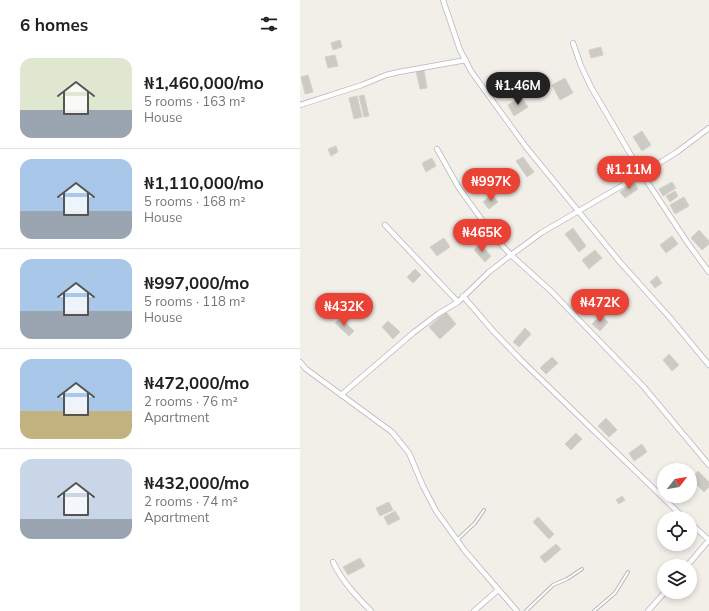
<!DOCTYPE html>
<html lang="en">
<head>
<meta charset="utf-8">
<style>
  body { margin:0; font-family:Mulish,sans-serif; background:#f2f2f2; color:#202124; height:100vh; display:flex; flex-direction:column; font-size:15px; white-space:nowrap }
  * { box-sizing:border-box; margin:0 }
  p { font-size:13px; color:#757577 }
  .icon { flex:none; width:22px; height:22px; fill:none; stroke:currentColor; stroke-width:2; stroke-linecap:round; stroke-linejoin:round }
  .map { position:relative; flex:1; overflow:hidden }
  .details { display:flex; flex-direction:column; background:#fff; width:300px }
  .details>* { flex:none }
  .needle { width:26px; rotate:59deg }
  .buttons { position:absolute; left:357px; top:463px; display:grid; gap:8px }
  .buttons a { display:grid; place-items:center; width:40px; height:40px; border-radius:50%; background:#fff; box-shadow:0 2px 6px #0003; font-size:20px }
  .price { position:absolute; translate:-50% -34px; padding:0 9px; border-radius:14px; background:#ea4335; color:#fff; font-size:13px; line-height:26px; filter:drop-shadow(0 1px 2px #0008) }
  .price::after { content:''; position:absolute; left:50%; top:24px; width:12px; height:9px; margin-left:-6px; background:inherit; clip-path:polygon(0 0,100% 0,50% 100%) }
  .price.on { background:#222; color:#fff }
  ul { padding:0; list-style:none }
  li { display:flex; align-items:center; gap:12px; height:100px; padding:0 20px }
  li+li { border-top:1px solid #e0e0e0 }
  li span { display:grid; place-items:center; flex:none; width:112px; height:80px; border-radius:12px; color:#555 }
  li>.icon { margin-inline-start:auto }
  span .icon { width:48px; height:48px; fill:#fffc; stroke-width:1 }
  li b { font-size:17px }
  h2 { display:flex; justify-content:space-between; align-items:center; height:48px; padding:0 20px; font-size:17px }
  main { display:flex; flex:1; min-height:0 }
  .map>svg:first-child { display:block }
</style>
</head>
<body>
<main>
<section class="details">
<h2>6 homes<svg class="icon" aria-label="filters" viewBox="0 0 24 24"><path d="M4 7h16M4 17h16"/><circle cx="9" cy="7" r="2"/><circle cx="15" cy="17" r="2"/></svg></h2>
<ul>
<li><span style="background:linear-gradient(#dfe7d0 65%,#9aa5b1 0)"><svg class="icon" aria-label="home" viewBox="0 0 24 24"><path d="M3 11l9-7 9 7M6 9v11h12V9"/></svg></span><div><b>₦1,460,000/mo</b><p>5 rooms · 163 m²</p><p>House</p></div></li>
<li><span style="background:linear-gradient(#a9c7e8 65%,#9aa5b1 0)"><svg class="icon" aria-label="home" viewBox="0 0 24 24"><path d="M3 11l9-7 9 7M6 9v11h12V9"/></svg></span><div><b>₦1,110,000/mo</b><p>5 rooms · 168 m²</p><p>House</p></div></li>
<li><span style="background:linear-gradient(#a9c7e8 65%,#9aa5b1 0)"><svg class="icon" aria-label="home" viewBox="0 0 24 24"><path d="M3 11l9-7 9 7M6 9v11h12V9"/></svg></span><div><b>₦997,000/mo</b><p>5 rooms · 118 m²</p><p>House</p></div></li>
<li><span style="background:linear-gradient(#a9c7e8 65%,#c2b280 0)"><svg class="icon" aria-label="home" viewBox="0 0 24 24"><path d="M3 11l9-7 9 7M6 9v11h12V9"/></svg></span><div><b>₦472,000/mo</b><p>2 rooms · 76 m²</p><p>Apartment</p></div></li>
<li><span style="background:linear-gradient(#c9d6e8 75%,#9aa5b1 0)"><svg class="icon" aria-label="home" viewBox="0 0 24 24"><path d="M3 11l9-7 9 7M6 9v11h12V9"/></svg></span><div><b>₦432,000/mo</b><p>2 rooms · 74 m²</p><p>Apartment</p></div></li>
</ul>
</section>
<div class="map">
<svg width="409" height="611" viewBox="0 0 409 611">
  <rect width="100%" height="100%" fill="#f1efe8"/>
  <path fill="#cccac5" stroke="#d6d1c6" d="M40 40 42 47 33 50 31 43Z
    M301 47 303 55 291 58 289 50Z
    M35 55 38 66 28 68 25 57Z
    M124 70 127 88 120 89 116 71Z
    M8 75 13 92 5 94 1 77Z
    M265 78 273 93 260 100 252 85Z
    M64 95 69 116 64 117 59 96Z
    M57 96 62 117 54 119 49 98Z
    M221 97 228 107 214 116 208 105Z
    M342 131 351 145 342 151 333 137Z
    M36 146 38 152 31 156 28 149Z
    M223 157 234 172 227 177 216 161Z
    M132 158 136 166 126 172 122 163Z
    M334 182 338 189 325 198 320 192Z
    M372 182 376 188 363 196 359 189Z
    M375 191 378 196 370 202 366 196Z
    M192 194 198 202 189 209 183 202Z
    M384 197 389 206 375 214 370 205Z
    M273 228 286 246 279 252 265 234Z
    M399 230 409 241V244L402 250 391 238Z
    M372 236 378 244 366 253 360 245Z
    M144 238 150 247 137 256 130 247Z
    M180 244 191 256 185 262 174 250Z
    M295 250 302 258 289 269 282 260Z
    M115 269 121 275 113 283 107 277Z
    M357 276 362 283 355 288 350 282Z
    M146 312 156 324 140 339 129 327Z
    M301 315 308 322 300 331 292 324Z
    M40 318 54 331 49 336 35 323Z
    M88 321 100 332 93 339 82 327Z
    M225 328 231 334 219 347 213 342Z
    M369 354 379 365 372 371 363 360Z
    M252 357 258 363 246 374 240 368Z
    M306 418 317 430 309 437 298 426Z
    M276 433 282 439 271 450 265 444Z
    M342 444 347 452 334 461 329 453Z
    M398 471 409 482V487L404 492 391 479Z
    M322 496 325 500 319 504 316 500Z
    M89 502 93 510 80 516 76 508Z
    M95 511 100 519 88 525 84 517Z
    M238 517 254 534 249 539 233 522Z
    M256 544 261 549 245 563 240 557Z
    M60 558 65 566 48 575 43 567Z"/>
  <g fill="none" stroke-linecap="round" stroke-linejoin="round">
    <g stroke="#b5b8bc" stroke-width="4">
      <path id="lane" d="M158 539 175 523 184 510
        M226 611 253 585 267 579 282 569
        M294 611 315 593 328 572"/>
    </g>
    <g stroke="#b5b8bc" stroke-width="6">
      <path id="street" d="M143 0 160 50 171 71 194 103 226 147 319 261 371 319 409 365
        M273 43 281 66 291 87 342 174 387 242 409 272
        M0 105 62 85 86 75 99 72 166 60
        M137 149 159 188 195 238 211 255 251 291 343 386 409 465
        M85 225 158 302
        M163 296 194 332 222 361 384 518
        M0 362 6 369 92 432 109 453 123 486 136 511 165 551 217 611
        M41 395 113 333 138 314 158 302 189 272 211 255 241 233 342 174 377 152 409 128
        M390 523 409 540
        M33 562C42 581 56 596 71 611
        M387 566 409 540
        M174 611 198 590
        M348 611 365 592"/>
    </g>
    <use href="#lane" stroke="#fff" stroke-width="2"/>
    <use href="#street" stroke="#fff" stroke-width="4.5"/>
  </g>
</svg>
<div class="buttons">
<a><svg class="needle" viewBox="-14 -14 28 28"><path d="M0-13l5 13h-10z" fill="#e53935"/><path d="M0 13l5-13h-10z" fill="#757577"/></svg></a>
<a><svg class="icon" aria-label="locate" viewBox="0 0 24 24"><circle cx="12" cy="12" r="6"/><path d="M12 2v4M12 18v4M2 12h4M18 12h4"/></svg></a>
<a><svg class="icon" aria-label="layers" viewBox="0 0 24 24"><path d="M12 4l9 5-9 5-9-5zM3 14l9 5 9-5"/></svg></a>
</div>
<b class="price on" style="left:218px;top:106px">₦1.46M</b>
<b class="price" style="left:329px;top:190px">₦1.11M</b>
<b class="price" style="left:191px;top:202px">₦997K</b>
<b class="price" style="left:182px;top:253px">₦465K</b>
<b class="price" style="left:300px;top:323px">₦472K</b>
<b class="price" style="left:44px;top:327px">₦432K</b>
</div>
</main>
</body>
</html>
